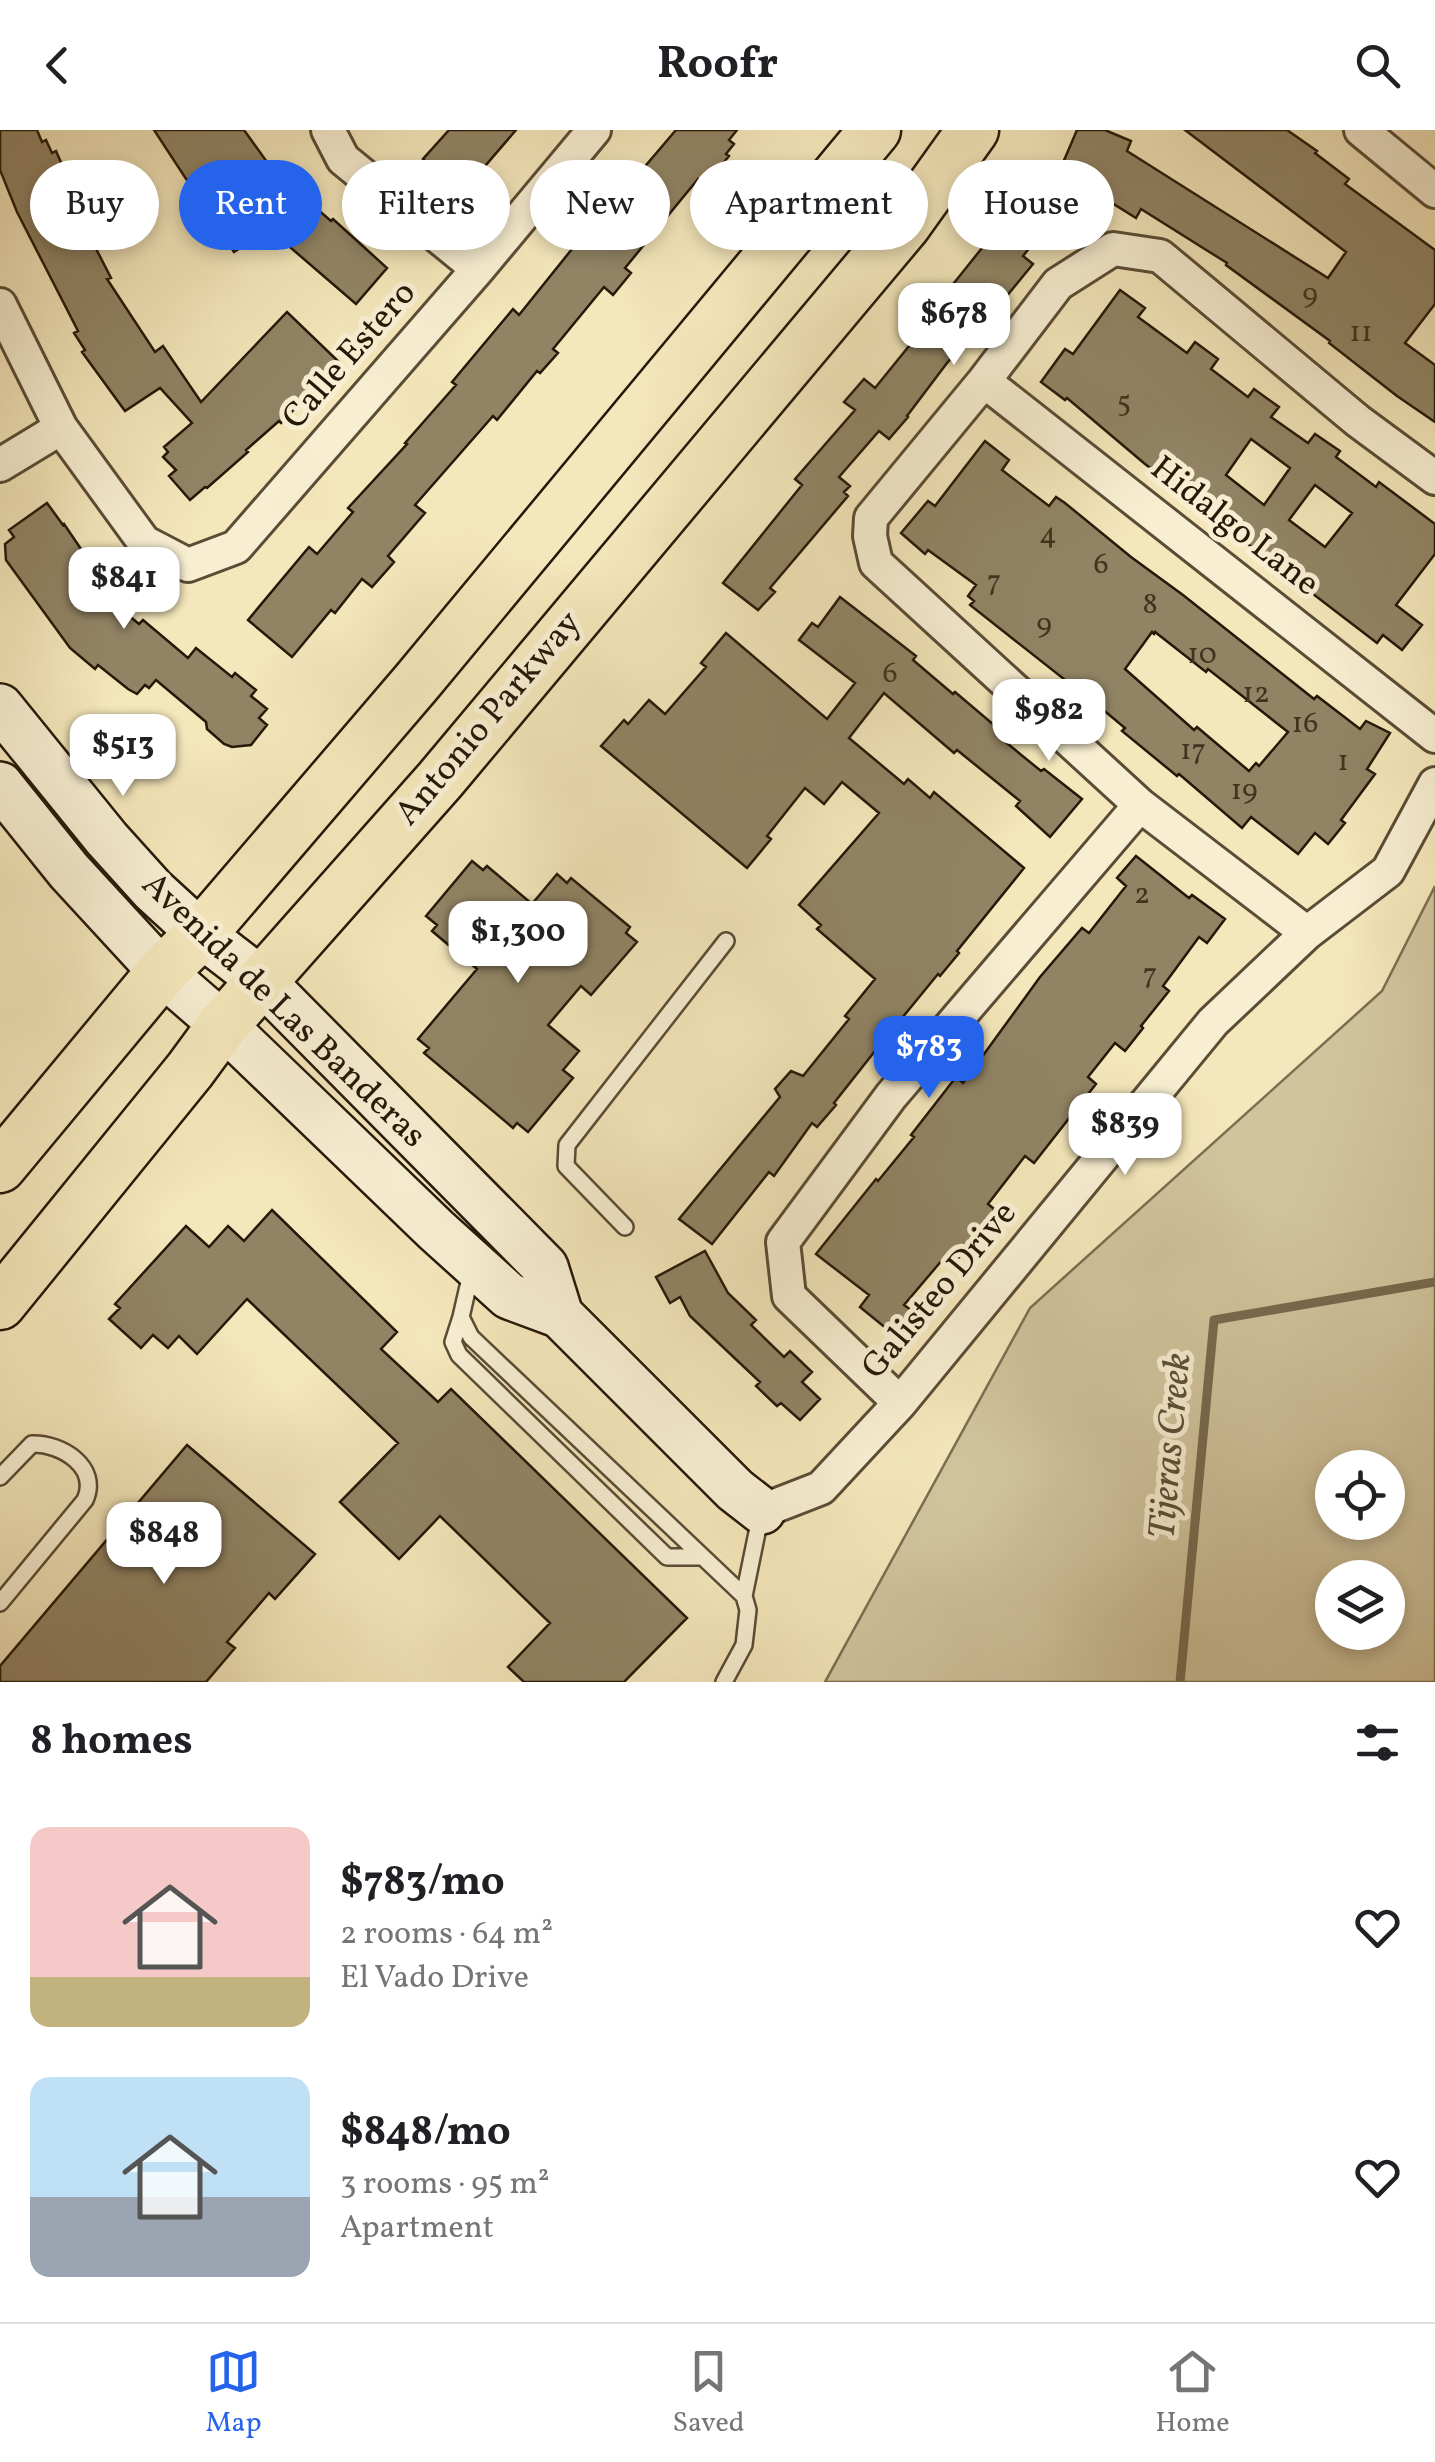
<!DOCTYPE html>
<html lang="en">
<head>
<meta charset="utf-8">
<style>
  body { margin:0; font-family:Vollkorn,serif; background:#f6f6f6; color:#202124; height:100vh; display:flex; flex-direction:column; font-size:38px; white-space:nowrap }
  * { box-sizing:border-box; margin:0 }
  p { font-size:32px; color:#757577 }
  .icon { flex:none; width:55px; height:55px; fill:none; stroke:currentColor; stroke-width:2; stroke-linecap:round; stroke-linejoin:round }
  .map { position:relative; height:1552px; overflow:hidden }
  .panel { display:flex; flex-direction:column; background:#fff; flex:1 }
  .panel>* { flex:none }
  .hud { position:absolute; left:30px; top:30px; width:1375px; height:90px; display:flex; gap:20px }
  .fabs { position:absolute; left:1315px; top:1320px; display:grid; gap:20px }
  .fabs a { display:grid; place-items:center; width:90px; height:90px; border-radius:50%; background:#fff; box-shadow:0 5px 15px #0003; font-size:50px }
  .price { position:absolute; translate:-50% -85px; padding:0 22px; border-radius:20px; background:#fff; color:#222; font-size:32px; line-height:65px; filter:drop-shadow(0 2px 5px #0008) }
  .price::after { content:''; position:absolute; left:50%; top:60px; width:30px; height:22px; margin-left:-15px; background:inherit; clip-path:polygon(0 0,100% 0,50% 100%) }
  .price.current { background:#2563eb; color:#fff }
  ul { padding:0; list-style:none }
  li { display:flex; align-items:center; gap:30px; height:250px; padding:0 30px }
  li span { display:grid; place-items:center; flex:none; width:280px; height:200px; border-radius:20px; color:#555 }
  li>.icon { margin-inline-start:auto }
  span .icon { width:120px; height:120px; fill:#fffc; stroke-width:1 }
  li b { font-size:42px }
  h2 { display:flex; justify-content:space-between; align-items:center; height:120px; padding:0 30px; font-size:42px }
  .tag { padding:0 35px; border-radius:45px; background:#fff; box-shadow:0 5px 15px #0003; font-size:35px; line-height:90px }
  .tag.current { background:#2563eb; color:#fff }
  header { display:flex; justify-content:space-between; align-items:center; height:130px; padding:0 30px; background:#fff; font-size:45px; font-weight:700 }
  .dock { display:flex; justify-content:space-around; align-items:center; height:140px; border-top:2px solid #e0e0e0; background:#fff; font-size:28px; color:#757577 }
  .dock a { display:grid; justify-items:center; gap:5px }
  .dock .current { color:#2563eb }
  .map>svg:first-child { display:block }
</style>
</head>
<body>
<header><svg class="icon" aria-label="back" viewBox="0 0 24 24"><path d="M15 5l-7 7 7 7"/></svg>Roofr<svg class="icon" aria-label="search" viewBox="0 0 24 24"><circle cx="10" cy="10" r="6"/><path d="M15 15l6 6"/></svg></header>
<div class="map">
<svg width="1435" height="1552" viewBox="0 0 1435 1552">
  <rect width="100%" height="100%" fill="#f4e7bb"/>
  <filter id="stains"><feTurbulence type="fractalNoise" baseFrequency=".002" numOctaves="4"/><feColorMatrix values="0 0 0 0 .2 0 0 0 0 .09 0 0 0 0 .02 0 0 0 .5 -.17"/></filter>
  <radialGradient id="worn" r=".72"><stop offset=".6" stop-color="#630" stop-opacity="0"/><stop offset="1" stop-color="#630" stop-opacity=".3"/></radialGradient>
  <path fill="#d1c49d" stroke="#7c6e52" stroke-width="2.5" fill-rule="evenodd" d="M1435 756V1552H825L1030 1178 1382 861ZM1332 1338H1388V1392H1332ZM1332 1448H1388V1502H1332Z"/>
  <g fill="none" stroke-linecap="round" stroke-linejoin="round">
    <path stroke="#786a4f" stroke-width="9" d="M1180 1552 1214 1190 1435 1152"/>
  </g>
  <path fill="#918465" stroke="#261808" stroke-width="2.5" fill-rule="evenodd" d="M0 0H37L42 12 46 10 52 23 56 21 70 53 64 56 111 148 107 149 155 222 163 216 201 272 287 182 339 232 281 293 279 291 246 320 248 322 207 358 205 357 190 370 169 346 176 340 163 327 168 322 164 317 192 293 160 258 125 281 82 222 85 220 74 203 78 201 17 82 0 40Z
    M154 0H244L307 88 316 78 331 91 333 89 387 138 356 174 269 99 234 122Z
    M449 0H516L455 71 430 50 437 42 423 29Z
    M676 0H737L729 10 734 14 726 24 729 26 705 55 698 49 625 138 631 143 613 165 604 157 553 219 558 223 540 243 537 241 497 290 493 286 415 375 425 383 388 426 394 432 372 457 362 449 335 483 331 480 292 527 248 490 309 417 317 424 353 382 348 378 407 314 405 313 456 255 452 252 513 179 519 185 637 38 641 41Z
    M1077 0H1105L1131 11 1127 21 1328 148 1346 122 1185 0H1287L1317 21 1315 23 1349 49 1345 54 1435 120V174L1405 213 1435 235V292L1397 266 1329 213 1330 211 1226 135 1227 133 1141 79 1136 88 1091 60 1059 99 1050 92 1023 126 1033 134 979 200 977 199 947 233 907 286 908 287 889 309 879 301 839 347 850 356 844 362 848 366 770 458 775 462 758 480 723 453 802 355 795 349 855 280 844 272 864 249 875 258 922 200 918 198 994 103 999 107 1040 56 1050 63Z
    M1120 160 1145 178 1138 187 1187 223 1195 212 1218 229 1211 239 1248 267 1254 259 1279 277 1271 287 1308 313 1315 304 1340 321 1336 327 1376 357 1379 352 1435 394V424L1396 475 1422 495 1402 520 1383 505 1377 513 1197 375 1198 374 1145 334 1067 268 1065 270 1041 252 1065 219 1073 224ZM1251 309 1290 338 1264 375 1226 345ZM1315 355 1352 383 1325 417 1289 390Z
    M985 311 1009 330 1002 340 1049 376 1056 367 1065 373 1131 427 1183 465 1314 569 1317 566 1360 599 1366 591 1390 603 1367 639 1375 644 1341 690 1345 693 1328 714 1315 703 1298 724 1251 687 1242 698 1179 644 1177 646 1122 601 1125 598 1107 583 970 475 974 471 968 466 976 455 928 420 925 424 901 403 928 371 935 376ZM1152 502 1154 504 1155 502 1206 542 1208 539 1288 602 1259 636 1256 633 1249 641 1197 597 1194 600 1125 539Z
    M47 373 63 395 64 394 102 450 93 456 139 494 143 490 188 528 196 518 232 547 235 543 256 560 251 566 267 579 259 588 267 595 251 615 232 617 224 614 207 599 206 592 156 550 149 558 145 555 137 564 128 559 98 535 95 539 70 518 6 430 5 414 14 407 9 400Z
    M840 467 916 526 913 530 953 564 955 562 1007 606 1003 610 1041 641 1044 639 1082 669 1050 707 1016 676 1020 671 957 620 954 623 884 563 849 608 904 654 908 649 930 668 934 662 1024 738 957 821 959 823 940 846 938 844 875 921 834 973 836 975 817 997 812 993 774 1046 769 1042 712 1114 679 1089 780 967 775 959 791 941 803 946 849 889 845 886 875 849 817 799 821 795 799 775 879 683 842 652 824 674 805 658 767 706 771 709 747 738 601 616 624 590 628 594 649 570 665 584 706 537 701 533 726 503 827 589 855 553 799 510 812 493 818 497Z
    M1136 726 1189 768 1192 765 1225 789 1207 813 1199 807 1163 856 1169 861 1141 896 1143 898 1125 921 1115 913 1088 947 1096 954 1034 1033 1025 1026 988 1074 999 1083 981 1105 979 1103 951 1137 943 1129 904 1175 911 1180 893 1204 860 1177 869 1165 816 1124 876 1049 878 1051 914 1007 911 1005 956 947 963 953 1040 847 1082 798 1089 803 1126 756 1117 748Z
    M472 731 483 740 487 736 532 774 557 744 567 753 571 748 630 797 626 803 637 812 591 865 581 856 548 895 579 921 563 940 573 948 528 1002 517 993 513 998 424 923 429 918 418 909 477 839 432 801 437 795 426 786Z
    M272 1080 397 1202 381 1219 438 1272 451 1259 687 1488 624 1552H524L508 1537 550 1493 440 1386 399 1429 340 1372 398 1313 247 1169 197 1224 179 1206 168 1218 153 1205 141 1218 109 1189 120 1178 115 1174 186 1096 209 1117 228 1096 244 1111Z
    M705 1121 728 1163 756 1190 751 1195 784 1227 790 1221 812 1242 802 1252 820 1269 800 1290 781 1273 777 1276 756 1256 760 1252 690 1186 680 1167 670 1173 656 1147Z
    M187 1315 315 1424 275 1469 269 1463 227 1512 235 1518 206 1552H0V1536Z"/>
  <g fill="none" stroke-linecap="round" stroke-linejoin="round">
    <g stroke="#5a4c35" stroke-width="20">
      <path id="lane" d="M625 1097 566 1036 567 1015 726 811
        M472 1139 461 1187 453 1212 459 1225 667 1427H703
        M461 1187 471 1207 744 1466
        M0 1347 32 1314C61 1313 100 1337 85 1370L0 1473
        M724 1552 744 1515 748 1480 744 1466 761 1383"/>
    </g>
    <g stroke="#5a4c35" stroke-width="38">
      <path id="street" d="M328 0 343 29 478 139
        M1361 0 1435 61
        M0 175 61 298 144 412 188 435 236 417 478 139 594 0
        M984 251 1435 606
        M0 335 61 298
        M1307 803 1140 675 876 433 870 406 871 388 984 251 1058 154 1113 119 1160 126 1358 291 1435 348
        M900 1273 789 1166 783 1112 891 966 1140 675
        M762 1381 821 1358 900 1273 1213 892 1307 803 1388 741 1435 654"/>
    </g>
    <g stroke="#261808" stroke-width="50">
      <path id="secondary" d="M0 577 107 709 153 760 201 804 262 851 545 1137 560 1185
        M0 655 69 741 162 842 223 895 436 1100 509 1166 560 1185 735 1360 762 1381"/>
    </g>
    <g stroke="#261808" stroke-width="55">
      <path id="primary" d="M0 1037 162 842 201 804 416 553 875 0
        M0 1174 190 940 223 895 440 650 905 95 973 0"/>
    </g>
    <use href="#lane" stroke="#f8efd3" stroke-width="15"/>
    <use href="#street" stroke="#f8efd3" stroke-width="32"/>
    <use href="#secondary" stroke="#f8efd3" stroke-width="45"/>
    <use href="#primary" stroke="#f4e7bb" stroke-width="50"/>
  </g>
  <g text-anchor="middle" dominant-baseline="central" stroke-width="10" stroke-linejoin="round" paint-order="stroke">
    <g font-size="30" fill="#41331f">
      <text x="1310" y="165">9</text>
      <text x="1361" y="203">11</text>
      <text x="1124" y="273">5</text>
      <text x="1048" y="405">4</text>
      <text x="1101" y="435">6</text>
      <text x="994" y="452">7</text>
      <text x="1150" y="475">8</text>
      <text x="1044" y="495">9</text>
      <text x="1202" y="525">10</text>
      <text x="890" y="544">6</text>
      <text x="1256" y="564">12</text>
      <text x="1305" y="594">16</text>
      <text x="1193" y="621">17</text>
      <text x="1343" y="632">1</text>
      <text x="1244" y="661">19</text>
      <text x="1142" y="765">2</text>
      <text x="1150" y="845">7</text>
    </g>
    <g font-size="35" fill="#261808" stroke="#f8efd3">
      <text transform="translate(350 226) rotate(-49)">Calle Estero</text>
      <text transform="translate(1234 397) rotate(38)">Hidalgo Lane</text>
      <text transform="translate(489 589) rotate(-50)">Antonio Parkway</text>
      <text transform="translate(283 881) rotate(44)">Avenida de Las Banderas</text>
      <text transform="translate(940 1161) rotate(-50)">Galisteo Drive</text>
    </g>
    <g font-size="38" font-style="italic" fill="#5c4f37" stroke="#f8efd3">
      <text transform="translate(1172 1316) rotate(-85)">Tijeras Creek</text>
    </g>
  </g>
  <rect width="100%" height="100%" filter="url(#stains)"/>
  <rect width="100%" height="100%" fill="url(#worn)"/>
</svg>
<div class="fabs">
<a><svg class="icon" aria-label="locate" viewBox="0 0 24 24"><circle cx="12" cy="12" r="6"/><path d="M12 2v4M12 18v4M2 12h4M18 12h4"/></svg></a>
<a><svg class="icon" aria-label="layers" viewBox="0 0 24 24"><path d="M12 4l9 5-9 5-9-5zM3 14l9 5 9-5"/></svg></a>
</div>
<b class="price" style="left:954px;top:238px">$678</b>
<b class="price" style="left:124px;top:502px">$841</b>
<b class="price" style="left:1049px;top:634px">$982</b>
<b class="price" style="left:123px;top:669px">$513</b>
<b class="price" style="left:518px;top:856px">$1,300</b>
<b class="price current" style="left:929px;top:971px">$783</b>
<b class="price" style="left:1125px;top:1048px">$839</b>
<b class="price" style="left:164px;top:1457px">$848</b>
<div class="hud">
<a class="tag">Buy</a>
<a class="tag current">Rent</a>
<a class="tag">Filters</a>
<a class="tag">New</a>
<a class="tag">Apartment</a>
<a class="tag">House</a>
</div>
</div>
<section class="panel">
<h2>8 homes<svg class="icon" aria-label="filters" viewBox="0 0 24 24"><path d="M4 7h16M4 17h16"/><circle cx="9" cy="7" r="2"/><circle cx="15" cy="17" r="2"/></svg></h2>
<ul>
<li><span style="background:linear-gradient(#f6c9c9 75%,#c2b280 0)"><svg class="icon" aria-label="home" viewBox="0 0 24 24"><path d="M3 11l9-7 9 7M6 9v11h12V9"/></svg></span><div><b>$783/mo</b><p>2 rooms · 64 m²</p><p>El Vado Drive</p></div><svg class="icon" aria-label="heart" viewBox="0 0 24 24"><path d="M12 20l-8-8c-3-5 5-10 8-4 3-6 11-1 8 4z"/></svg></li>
<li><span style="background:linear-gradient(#bfe0f5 60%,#9aa5b1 0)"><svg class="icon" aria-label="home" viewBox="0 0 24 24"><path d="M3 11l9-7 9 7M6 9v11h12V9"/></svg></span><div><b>$848/mo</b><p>3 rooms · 95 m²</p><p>Apartment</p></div><svg class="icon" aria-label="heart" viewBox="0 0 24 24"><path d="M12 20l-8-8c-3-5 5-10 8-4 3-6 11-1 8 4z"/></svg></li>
</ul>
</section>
<nav class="dock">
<a class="current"><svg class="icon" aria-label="map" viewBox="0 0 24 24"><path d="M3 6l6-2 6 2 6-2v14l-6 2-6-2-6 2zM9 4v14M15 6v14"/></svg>Map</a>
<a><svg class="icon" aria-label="saved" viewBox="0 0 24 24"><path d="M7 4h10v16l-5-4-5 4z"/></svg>Saved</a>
<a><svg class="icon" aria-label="home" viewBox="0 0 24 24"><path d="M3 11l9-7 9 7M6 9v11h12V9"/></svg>Home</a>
</nav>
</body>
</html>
